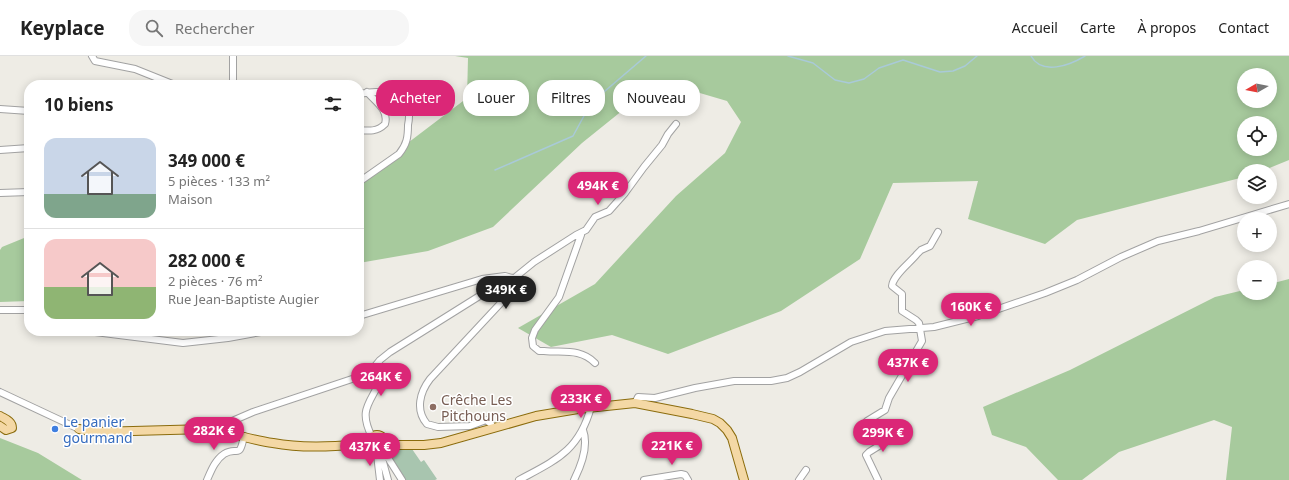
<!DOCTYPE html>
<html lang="fr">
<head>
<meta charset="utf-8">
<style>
  body { margin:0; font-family:"Noto Sans",sans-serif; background:#f6f6f6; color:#222; height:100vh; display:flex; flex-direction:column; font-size:15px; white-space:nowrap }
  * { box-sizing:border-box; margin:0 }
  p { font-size:13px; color:#767676 }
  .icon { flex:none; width:22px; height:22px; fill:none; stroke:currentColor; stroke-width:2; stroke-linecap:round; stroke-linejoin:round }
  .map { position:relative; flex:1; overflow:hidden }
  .drawer { position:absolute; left:24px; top:24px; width:340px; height:256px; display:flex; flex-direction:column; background:#fff; border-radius:16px; box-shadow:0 2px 10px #0003 }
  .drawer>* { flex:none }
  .top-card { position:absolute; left:376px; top:24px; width:380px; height:36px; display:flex; gap:8px }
  .needle { width:26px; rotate:261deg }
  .buttons { position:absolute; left:1237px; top:12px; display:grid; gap:8px }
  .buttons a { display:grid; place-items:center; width:40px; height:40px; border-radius:50%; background:#fff; box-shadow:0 2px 10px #0003; font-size:20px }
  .price { position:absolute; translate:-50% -34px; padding:0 9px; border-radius:14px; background:#db2777; color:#fff; font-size:13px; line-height:26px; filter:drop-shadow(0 1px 2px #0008) }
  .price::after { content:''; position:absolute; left:50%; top:24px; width:12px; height:9px; margin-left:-6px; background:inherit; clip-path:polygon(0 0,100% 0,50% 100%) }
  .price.on { background:#222; color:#fff }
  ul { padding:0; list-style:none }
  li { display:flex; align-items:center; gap:12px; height:100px; padding:0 20px }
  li+li { border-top:1px solid #e0e0e0 }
  li span { display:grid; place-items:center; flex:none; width:112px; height:80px; border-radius:12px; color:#555 }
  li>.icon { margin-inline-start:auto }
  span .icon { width:48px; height:48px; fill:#fffc; stroke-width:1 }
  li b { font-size:17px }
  h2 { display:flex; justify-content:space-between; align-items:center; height:48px; padding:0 20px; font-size:17px }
  .chip { padding:0 14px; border-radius:16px; background:#fff; box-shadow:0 2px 10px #0003; font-size:14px; line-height:36px }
  .chip.on { background:#db2777; color:#fff }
  header { display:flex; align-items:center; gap:24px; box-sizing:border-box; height:56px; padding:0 20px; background:#fff; border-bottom:1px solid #e0e0e0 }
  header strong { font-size:19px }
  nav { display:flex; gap:22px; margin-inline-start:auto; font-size:14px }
  .search { width:280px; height:36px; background:#f6f6f6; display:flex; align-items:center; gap:10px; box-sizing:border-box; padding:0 14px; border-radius:16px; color:#767676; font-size:15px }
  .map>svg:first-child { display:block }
</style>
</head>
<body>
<header>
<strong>Keyplace</strong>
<div class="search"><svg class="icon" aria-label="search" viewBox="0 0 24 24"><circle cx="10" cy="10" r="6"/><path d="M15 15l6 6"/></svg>Rechercher</div>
<nav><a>Accueil</a><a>Carte</a><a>À propos</a><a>Contact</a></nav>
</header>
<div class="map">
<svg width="1289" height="424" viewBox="0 0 1289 424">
  <rect width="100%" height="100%" fill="#eeece5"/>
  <path fill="#a7ca9d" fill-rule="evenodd" d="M455 0H1289V104L1262 115H1244V121L1077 164 1045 188 968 163 978 125 893 127 860 203 781 255 668 298 612 279 551 291 518 272 595 228 676 140 725 97 741 66 727 45 659 25 582 87 493 171 428 195 359 207V124L467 42 468 2ZM1244 19H1270V45H1244ZM1244 67H1270V93H1244Z
    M29 180V245L0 246V194L2 191Z
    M1289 223V424H1226L1232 371 1214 364 1119 396 1082 424H1058L1026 391 992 379 983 351 1070 314 1215 241 1244 234V237H1270V228Z
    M0 382 38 397 82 424H0Z"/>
  <path fill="#a8c5af" d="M412 393 421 406 424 404 437 423 435 424H406L387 395 388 394Z"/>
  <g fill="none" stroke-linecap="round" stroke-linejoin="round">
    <path stroke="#a9cad8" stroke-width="1.5" d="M788 0 813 7 835 24 849 27 864 23 879 12 903 4 940 16 953 15 965 10 977 0
      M1031 0C1042 20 1070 9 1085 0
      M495 114 573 80 591 47 646 0"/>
    <g stroke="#a2a2a2" stroke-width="8">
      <path id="minor" d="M92 0 95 5 135 13 175 29
        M233 0V29
        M359 38C374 35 384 34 398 43 401 45 405 47 407 51 410 56 409 64 408 69 408 81 407 88 399 98L359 126
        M0 53 29 55
        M359 74C369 75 377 76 385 68 389 54 376 46 367 36
        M0 94 29 92
        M0 137 29 136
        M580 177 581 179 559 241 535 274 532 282 533 290 539 295H544C563 297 580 292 595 307
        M513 223 534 206 576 179 586 174 595 161 609 155 625 137 644 111 662 89 668 78 676 68
        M0 254H29
        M359 260 482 223 505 220 512 222 514 229 512 235 430 323C420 336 415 354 427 368L438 371 470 370 486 364 491 368 493 372
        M87 275 183 287 228 282 266 275
        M0 336 79 373
        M635 347 638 341 655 342 695 332 734 325H771L787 322 800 316 851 286 885 275 934 271 978 260 1045 237 1077 224 1121 201 1158 185 1199 175 1289 148
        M867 365 885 354 889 342 922 285 919 267 916 264 902 255V238L892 230C893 219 910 207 917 198L921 194 930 190 938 176
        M215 374 216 372 253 356 358 321 370 316 380 304 390 296 489 234 512 222
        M372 381C358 353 370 348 380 325V322L373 313
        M383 394 402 424
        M380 395 388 424
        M377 399 380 424
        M207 424C211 415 215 404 224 398 238 389 239 405 244 380
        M519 424C556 404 579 395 591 351
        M574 424C581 410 589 390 583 374
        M644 424 681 418 685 419 688 424
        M799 424 806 414
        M878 424 866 399 869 396 903 375"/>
    </g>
    <g stroke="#8b6c0d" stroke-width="10">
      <path id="major" d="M0 360C5 363 12 365 12 372L6 374 0 370
        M79 373 96 376 207 373C229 376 251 384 273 387 304 393 338 390 369 388
        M369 387a8 8 0 1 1 16 0a8 8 0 1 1-16 0Z
        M385 389H424L441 387 536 360 578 353 635 347 692 358 713 363 720 367 727 374 732 382 744 424"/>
    </g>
    <use href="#minor" stroke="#fff" stroke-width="6"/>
    <use href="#major" stroke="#f4d8a5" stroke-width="8"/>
  </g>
  <circle fill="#8d6e63" stroke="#fff" stroke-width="1.5" cx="433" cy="351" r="4"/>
  <circle fill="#3f7fe0" stroke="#fff" stroke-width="1.5" cx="55" cy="373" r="4"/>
  <g text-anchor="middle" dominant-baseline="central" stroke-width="3" stroke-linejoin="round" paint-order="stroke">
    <g font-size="14" fill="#785e54" stroke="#fff" text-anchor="start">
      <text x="441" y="343">Crêche Les<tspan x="441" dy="16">Pitchouns</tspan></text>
    </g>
    <g font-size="14" fill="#366cbe" stroke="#fff" text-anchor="start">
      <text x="63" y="365">Le panier<tspan x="63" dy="16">gourmand</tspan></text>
    </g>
  </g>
</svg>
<div class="buttons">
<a><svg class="needle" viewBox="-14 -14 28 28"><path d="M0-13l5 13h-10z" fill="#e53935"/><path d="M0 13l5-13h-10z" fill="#767676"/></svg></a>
<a><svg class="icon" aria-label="locate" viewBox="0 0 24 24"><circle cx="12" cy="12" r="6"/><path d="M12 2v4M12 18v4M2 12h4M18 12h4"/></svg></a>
<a><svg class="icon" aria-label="layers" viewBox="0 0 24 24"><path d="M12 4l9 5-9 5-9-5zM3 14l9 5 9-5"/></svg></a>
<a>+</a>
<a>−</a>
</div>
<b class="price" style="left:598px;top:150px">494K €</b>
<b class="price on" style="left:506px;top:254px">349K €</b>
<b class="price" style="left:971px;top:271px">160K €</b>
<b class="price" style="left:908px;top:327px">437K €</b>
<b class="price" style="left:381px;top:341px">264K €</b>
<b class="price" style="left:581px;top:363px">233K €</b>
<b class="price" style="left:214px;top:395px">282K €</b>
<b class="price" style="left:883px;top:397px">299K €</b>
<b class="price" style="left:672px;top:410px">221K €</b>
<b class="price" style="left:370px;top:411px">437K €</b>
<div class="top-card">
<a class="chip on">Acheter</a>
<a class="chip">Louer</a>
<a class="chip">Filtres</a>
<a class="chip">Nouveau</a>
</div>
<section class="drawer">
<h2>10 biens<svg class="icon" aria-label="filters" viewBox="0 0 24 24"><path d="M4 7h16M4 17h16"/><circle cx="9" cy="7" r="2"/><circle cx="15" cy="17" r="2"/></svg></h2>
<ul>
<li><span style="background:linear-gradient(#c9d6e8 70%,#7fa58c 0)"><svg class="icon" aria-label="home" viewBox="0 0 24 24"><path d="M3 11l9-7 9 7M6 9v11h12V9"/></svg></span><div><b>349 000 €</b><p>5 pièces · 133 m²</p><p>Maison</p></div></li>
<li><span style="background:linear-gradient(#f6c9c9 60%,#8fb573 0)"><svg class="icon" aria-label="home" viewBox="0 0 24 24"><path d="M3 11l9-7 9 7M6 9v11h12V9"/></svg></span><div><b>282 000 €</b><p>2 pièces · 76 m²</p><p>Rue Jean-Baptiste Augier</p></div></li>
</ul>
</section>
</div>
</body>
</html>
